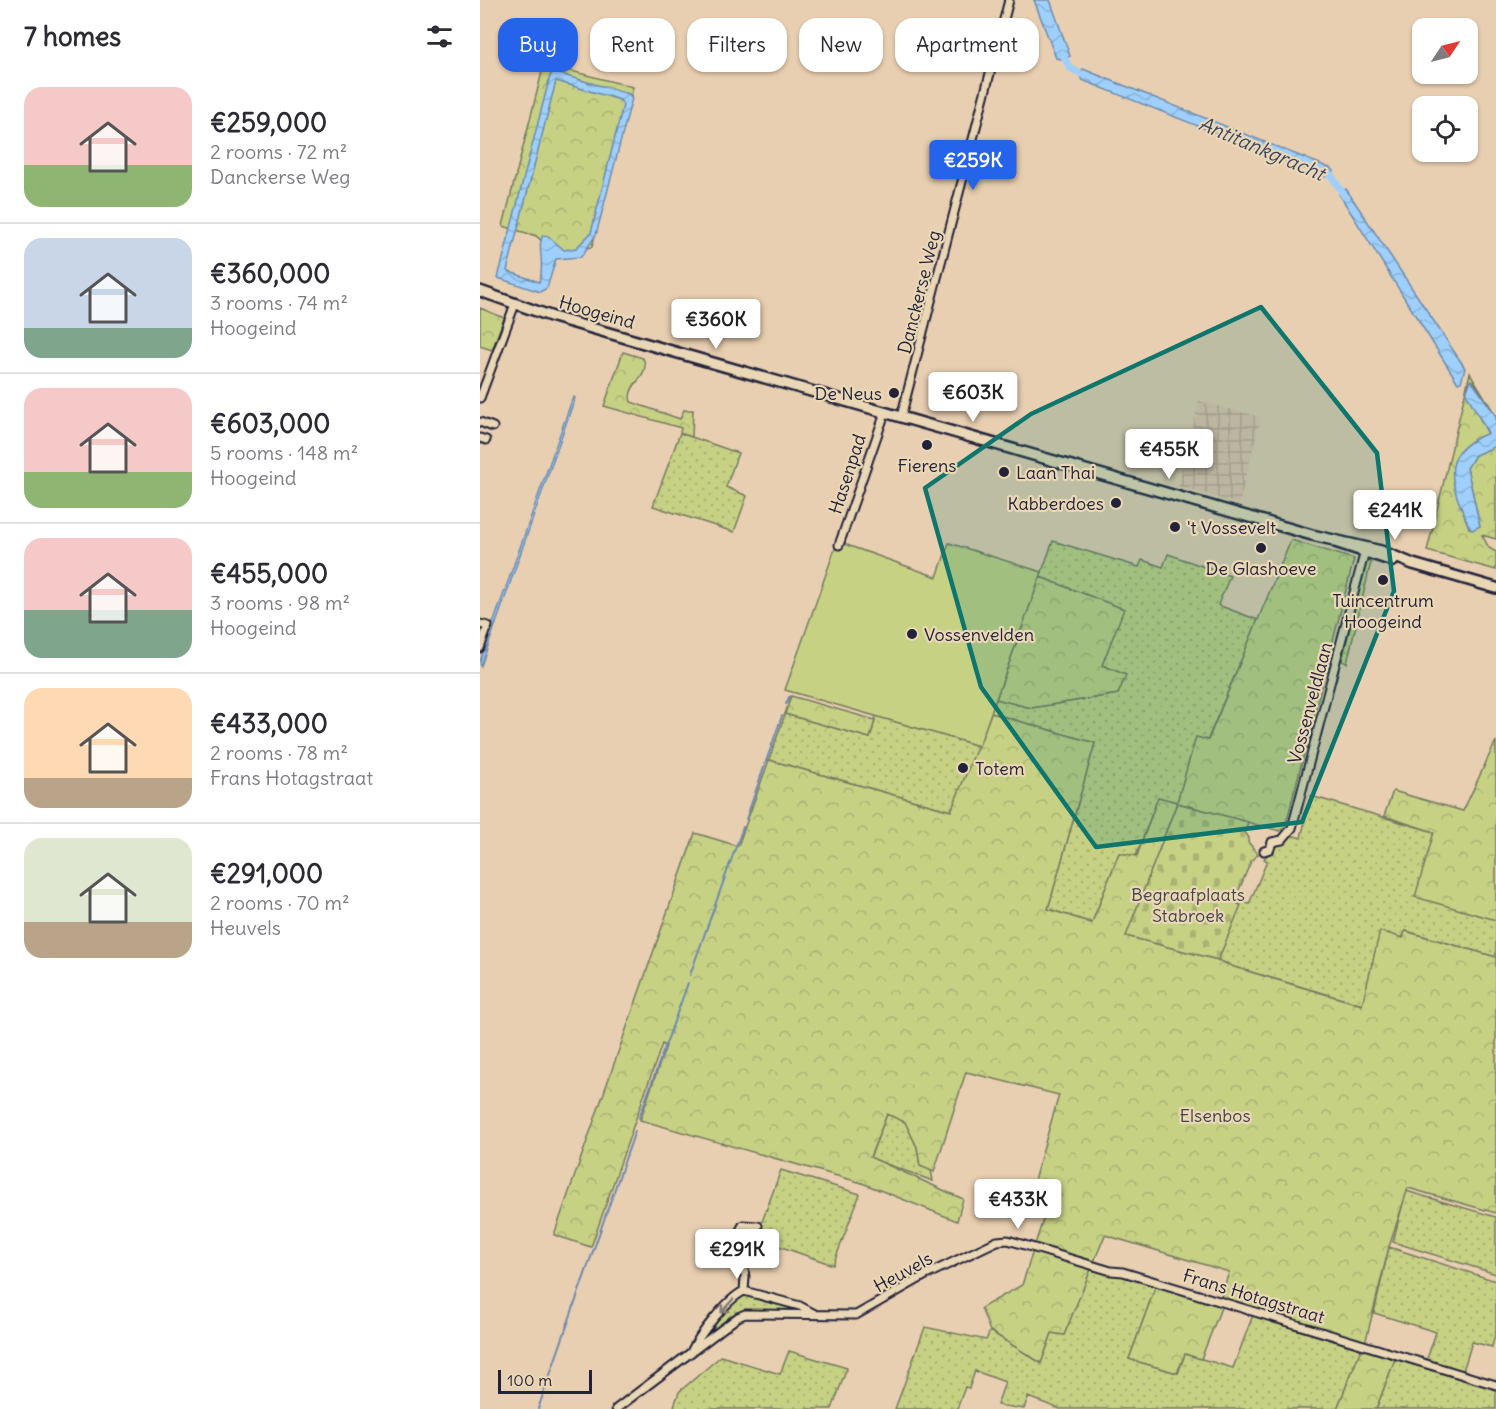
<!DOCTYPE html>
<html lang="en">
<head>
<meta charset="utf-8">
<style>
  body { margin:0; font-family:Delius,sans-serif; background:#f7f7f7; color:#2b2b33; height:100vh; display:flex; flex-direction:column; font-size:22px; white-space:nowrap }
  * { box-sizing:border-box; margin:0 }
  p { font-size:20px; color:#7c7c81 }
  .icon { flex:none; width:33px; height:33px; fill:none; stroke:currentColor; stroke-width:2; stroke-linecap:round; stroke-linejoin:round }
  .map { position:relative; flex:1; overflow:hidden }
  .side { display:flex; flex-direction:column; background:#fff; width:480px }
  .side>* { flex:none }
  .banner { position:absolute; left:18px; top:18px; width:570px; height:54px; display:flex; gap:12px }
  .needle { width:39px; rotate:55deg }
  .tools { position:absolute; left:932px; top:18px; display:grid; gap:12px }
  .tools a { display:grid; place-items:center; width:66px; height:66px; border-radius:12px; background:#fff; box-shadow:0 2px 4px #0004; font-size:30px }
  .scale { position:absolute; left:18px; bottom:15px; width:94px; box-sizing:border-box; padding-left:6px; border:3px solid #22223b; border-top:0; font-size:16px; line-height:21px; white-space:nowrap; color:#22223b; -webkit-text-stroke:4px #ead7b5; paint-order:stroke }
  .price { position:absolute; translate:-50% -51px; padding:0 14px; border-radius:6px; background:#fff; color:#222; font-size:20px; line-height:39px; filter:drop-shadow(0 2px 3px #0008) }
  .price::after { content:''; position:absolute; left:50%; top:36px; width:18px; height:14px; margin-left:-9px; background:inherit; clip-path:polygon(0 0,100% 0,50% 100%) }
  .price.on { background:#2563eb; color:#fff }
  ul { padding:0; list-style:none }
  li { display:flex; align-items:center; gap:18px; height:150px; padding:0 24px }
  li+li { border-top:2px solid #e1e1e2 }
  li span { display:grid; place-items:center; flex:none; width:168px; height:120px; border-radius:18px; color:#555 }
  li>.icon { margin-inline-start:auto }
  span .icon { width:72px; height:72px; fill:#fffc; stroke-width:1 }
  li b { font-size:26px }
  h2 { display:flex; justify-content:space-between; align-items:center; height:72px; padding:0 24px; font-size:26px }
  .tag { padding:0 21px; border-radius:18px; background:#fff; box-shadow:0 2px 4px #0004; font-size:21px; line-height:54px }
  .tag.on { background:#2563eb; color:#fff }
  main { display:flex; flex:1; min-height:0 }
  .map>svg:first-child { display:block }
</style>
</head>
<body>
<main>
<section class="side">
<h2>7 homes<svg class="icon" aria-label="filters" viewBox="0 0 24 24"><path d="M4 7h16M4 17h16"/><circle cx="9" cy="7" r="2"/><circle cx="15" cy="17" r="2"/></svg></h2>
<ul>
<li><span style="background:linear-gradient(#f6c9c9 65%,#8fb573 0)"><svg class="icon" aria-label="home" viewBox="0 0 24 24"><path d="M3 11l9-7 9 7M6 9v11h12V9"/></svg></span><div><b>€259,000</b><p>2 rooms · 72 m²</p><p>Danckerse Weg</p></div></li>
<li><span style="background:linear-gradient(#c9d6e8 75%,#7fa58c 0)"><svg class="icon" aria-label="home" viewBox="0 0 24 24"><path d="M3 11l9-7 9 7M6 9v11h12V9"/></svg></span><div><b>€360,000</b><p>3 rooms · 74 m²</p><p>Hoogeind</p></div></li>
<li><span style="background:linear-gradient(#f6c9c9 70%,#8fb573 0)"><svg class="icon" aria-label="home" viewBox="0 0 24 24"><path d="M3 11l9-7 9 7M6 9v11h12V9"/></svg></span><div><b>€603,000</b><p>5 rooms · 148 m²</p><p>Hoogeind</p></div></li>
<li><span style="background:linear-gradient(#f6c9c9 60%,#7fa58c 0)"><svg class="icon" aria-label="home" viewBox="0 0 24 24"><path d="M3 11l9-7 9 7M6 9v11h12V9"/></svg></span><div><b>€455,000</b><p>3 rooms · 98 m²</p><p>Hoogeind</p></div></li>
<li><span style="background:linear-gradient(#ffd9b3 75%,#b9a48a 0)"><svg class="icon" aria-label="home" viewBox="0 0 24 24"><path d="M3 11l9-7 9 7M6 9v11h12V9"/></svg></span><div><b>€433,000</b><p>2 rooms · 78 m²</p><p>Frans Hotagstraat</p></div></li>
<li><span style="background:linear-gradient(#dfe7d0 70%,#b9a48a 0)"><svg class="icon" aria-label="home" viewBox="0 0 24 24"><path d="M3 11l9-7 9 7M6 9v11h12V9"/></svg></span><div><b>€291,000</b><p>2 rooms · 70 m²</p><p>Heuvels</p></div></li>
</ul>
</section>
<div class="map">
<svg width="1016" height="1409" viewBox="0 0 1016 1409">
  <defs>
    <pattern id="industrial-grid" width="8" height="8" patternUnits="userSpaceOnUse" patternTransform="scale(1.5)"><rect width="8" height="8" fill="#e8c5ad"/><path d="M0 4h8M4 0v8" fill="none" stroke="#c7a996"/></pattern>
    <pattern id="grass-dots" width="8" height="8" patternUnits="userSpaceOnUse" patternTransform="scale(1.5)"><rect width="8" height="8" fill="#c6d184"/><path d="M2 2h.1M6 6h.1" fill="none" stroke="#aab373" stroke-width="1.8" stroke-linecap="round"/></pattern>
    <pattern id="forest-crowns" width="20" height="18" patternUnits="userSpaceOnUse" patternTransform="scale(1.5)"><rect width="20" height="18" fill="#c6d184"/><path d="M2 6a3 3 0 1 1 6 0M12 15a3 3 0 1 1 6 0" fill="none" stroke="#aab373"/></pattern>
    <pattern id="cemetery-stones" width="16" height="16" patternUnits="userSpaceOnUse" patternTransform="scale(1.5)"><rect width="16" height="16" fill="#c6d184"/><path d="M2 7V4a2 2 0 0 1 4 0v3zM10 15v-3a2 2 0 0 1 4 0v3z" fill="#aab373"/></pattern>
    <pattern id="water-waves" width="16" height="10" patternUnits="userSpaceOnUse" patternTransform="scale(1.5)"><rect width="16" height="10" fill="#9ed0fb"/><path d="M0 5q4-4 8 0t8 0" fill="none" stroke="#88b2d8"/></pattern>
  </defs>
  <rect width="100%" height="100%" fill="#e9cfb1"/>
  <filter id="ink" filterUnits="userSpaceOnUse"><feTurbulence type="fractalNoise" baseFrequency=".0167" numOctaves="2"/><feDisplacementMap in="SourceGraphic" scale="12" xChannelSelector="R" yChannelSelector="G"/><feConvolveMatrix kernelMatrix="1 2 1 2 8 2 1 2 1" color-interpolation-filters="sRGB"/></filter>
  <g filter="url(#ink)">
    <path fill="url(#industrial-grid)" d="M719 401 781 417 759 504 698 486Z"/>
    <path fill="url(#grass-dots)" stroke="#747a60" stroke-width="1.5" d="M200 433 258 453 246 487 267 496 254 532 173 506Z
      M573 541 659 567 662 560 683 567 688 554 750 576 738 605 778 620 727 741 716 738 697 803 678 798 656 856 639 853 612 923 568 909 615 743 511 713 516 699 551 708 638 694 645 675 622 665 643 609 560 577Z
      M886 561 891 562 867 663 862 661Z
      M305 714 390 738 396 716 499 746 471 811 289 760Z
      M831 796 954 832 1016 920V957L926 931 883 1005 754 967 738 960 760 906 754 902 755 898 769 904 787 861 784 859 792 849 811 835 821 838Z
      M407 1114 425 1122 437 1147 440 1166 451 1170 453 1181 390 1158Z
      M301 1170 380 1194 353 1265 276 1238Z
      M926 1191 1016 1217V1274L913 1242Z
      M909 1247 1016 1281V1331L1012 1347 992 1342 983 1371 946 1362 956 1332 894 1313Z
      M611 1268 676 1285 649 1359 698 1373 705 1354 753 1368 773 1315 882 1347 857 1409H580L548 1397 544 1409 517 1405 525 1382 495 1371 489 1388 485 1387 477 1409H415L445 1327 506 1340 510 1331 561 1363 572 1333 584 1335Z
      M263 1293 321 1310 322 1312 267 1310 251 1321V1316L235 1333 234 1328 223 1342 220 1339 254 1299Z
      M309 1351 367 1368 352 1409H193L199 1392 241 1356 300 1374Z
      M915 1359 1016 1388V1409H896Z"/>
    <path fill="url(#forest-crowns)" stroke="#747a60" stroke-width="1.5" d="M64 64 153 87 112 247 99 249 80 257 56 236 23 226Z
      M0 308 24 318 12 350 0 346Z
      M143 352 163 358C172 377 145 384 151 402L200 419 204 410H213L212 437 200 433 201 428 124 406Z
      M990 373 1016 416 993 381H990L986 392 1008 434C954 452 975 489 989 528L998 518 987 468 995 455 1016 446V539L1002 535 1009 548 1016 552V570L947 551Z
      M811 540 874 559 805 828 800 831 697 803 647 936 738 960 754 967 882 1005 900 931 923 938 925 931 1016 957V1213L928 1188 909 1247 885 1344 744 1300 721 1359 705 1354 697 1373 649 1359 676 1285 739 1304 749 1272 625 1235 584 1335 572 1333 561 1363 510 1331 501 1308 542 1285 567 1207 562 1204 560 1209 553 1207 555 1201 560 1202 550 1194 579 1095 486 1072 454 1172 440 1166 437 1147 425 1122 407 1114 390 1157 483 1199 477 1221 382 1183 160 1120 186 1046 182 1044 111 1247 74 1235 215 833 258 846 289 760 471 811 511 713 615 743 568 909 612 923 639 853 657 856 678 797 697 802 716 737 728 740Z
      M560 577 644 609 622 665 646 675 638 694 551 708 516 699Z
      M311 696 395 720 390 738 305 714Z
      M1016 741V920L935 897 954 832 904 816 913 791 983 811Z
      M882 1347 915 1359 896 1409H857Z"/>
    <path fill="url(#cemetery-stones)" stroke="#747a60" stroke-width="1.5" d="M697 803 768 822 765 832 769 838 768 842 778 854 771 861 754 902 761 905 738 960 646 936Z"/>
    <path fill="#c6d184" stroke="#747a60" stroke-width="1.5" d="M359 537 367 545 457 577 469 543 562 572 499 746 305 690Z"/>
    <path fill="url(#water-waves)" stroke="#6c8aae" stroke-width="1.5" fill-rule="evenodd" d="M554 0H570L590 56 585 60 576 58Z
      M603 69 852 169 854 171 846 177 602 80 598 73Z
      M73 72 149 94 152 98 116 235 101 257 76 259 67 288 60 292 18 278 70 76ZM76 81 140 100 143 105 111 233 96 248 84 250 68 236 63 235C56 247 66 263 59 282L27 271Z
      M866 189 985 368 981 382 978 383 859 194Z
      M991 380 1016 416V446L995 455 987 468 1000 526 992 530C986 524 984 513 980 505 966 469 969 449 1008 433L986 393Z
      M93 397 95 398 1 666 0 661Z"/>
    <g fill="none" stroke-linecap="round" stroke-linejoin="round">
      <path stroke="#6c8aae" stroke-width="2" d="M306 704 309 697
        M266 819 302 716
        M210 975 263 827
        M159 1118 208 983
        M58 1409 155 1131"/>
      <path stroke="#9ed0fb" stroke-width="7" d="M582 53 590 68 605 76
        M843 172 851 175 865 197"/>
      <g stroke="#22223b" stroke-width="11">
        <path id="street" d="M0 398 35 304
          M421 417 529 0
          M0 422 13 427
          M0 438 6 440
          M359 545 405 413
          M0 624 8 626 0 648
          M784 851 790 849 792 842 802 840 812 828 886 547
          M264 1291 265 1277 259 1232 263 1225 278 1226
          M211 1352C219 1335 247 1299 264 1291L320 1306 335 1314
          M136 1409 258 1317 265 1314 376 1315 446 1275 517 1241 528 1240 631 1271 643 1272 1016 1385"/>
      </g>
      <g stroke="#22223b" stroke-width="14">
        <path id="secondary" d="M0 291 73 317 832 535 901 551 933 564 1016 588
          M855 542 913 561"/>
      </g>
      <use href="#street" stroke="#ead7b5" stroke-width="7"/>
      <use href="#secondary" stroke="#ead7b5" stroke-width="9"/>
    </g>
    <defs><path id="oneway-shaft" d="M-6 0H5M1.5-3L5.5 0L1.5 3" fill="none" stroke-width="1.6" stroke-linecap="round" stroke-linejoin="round" transform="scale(1.5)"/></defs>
    <use stroke="#867c78" href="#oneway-shaft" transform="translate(247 1306) rotate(131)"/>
  </g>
  <path fill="#0f766e" fill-opacity="0.2" stroke="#0f766e" stroke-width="4.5" stroke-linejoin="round" d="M781 307 897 453 914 591 822 822 616 847 501 687 445 488 551 414Z"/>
  <g fill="#22223b" stroke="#ead7b5" stroke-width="2">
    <circle cx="414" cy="393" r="6"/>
    <circle cx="447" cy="445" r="6"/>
    <circle cx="524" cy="472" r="6"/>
    <circle cx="636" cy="503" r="6"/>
    <circle cx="695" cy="527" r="6"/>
    <circle cx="781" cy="548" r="6"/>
    <circle cx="903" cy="580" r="6"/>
    <circle cx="432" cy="634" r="6"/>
    <circle cx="483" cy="768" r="6"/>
  </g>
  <g text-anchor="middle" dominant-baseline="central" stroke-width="4.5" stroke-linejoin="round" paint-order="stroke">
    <g font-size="18" fill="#22223b" stroke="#ead7b5">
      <text transform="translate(439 292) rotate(-76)">Danckerse Weg</text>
      <text transform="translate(117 312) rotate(16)">Hoogeind</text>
      <text transform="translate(367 474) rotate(-72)">Hasenpad</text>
      <text transform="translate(830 703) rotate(-75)">Vossenveldlaan</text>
      <text transform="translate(423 1272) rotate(-29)">Heuvels</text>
      <text transform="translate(774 1296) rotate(17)">Frans Hotagstraat</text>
    </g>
    <g font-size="18" fill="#22223b" stroke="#ead7b5" text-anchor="start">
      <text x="402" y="393" text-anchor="end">De Neus</text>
      <text x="447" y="465" text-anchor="middle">Fierens</text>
      <text x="536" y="472">Laan Thai</text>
      <text x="624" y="503" text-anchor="end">Kabberdoes</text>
      <text x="707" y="527">'t Vossevelt</text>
      <text x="781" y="568" text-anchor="middle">De Glashoeve</text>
      <text x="903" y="600" text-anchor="middle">Tuincentrum<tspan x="903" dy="21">Hoogeind</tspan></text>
      <text x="444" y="634">Vossenvelden</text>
      <text x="495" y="768">Totem</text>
    </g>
    <g font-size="18" fill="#43454a" stroke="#ead7b5">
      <text x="708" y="894">Begraafplaats<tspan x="708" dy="21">Stabroek</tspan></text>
      <text x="735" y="1115">Elsenbos</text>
    </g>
    <g font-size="20" font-style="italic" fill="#3b4561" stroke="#ead7b5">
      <text transform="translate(782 148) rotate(23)">Antitankgracht</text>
    </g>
  </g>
</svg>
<div class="tools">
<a><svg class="needle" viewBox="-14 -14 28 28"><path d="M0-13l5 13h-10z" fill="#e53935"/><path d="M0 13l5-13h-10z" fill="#7c7c81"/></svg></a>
<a><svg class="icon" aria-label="locate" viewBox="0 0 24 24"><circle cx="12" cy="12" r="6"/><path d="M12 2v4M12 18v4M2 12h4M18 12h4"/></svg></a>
</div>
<div class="scale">100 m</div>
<b class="price on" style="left:493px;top:191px">€259K</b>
<b class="price" style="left:236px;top:350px">€360K</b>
<b class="price" style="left:493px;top:423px">€603K</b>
<b class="price" style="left:689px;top:480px">€455K</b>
<b class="price" style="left:915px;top:541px">€241K</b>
<b class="price" style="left:538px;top:1230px">€433K</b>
<b class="price" style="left:257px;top:1280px">€291K</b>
<div class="banner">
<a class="tag on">Buy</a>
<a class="tag">Rent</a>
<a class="tag">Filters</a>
<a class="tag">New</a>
<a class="tag">Apartment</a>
</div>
</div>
</main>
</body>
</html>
